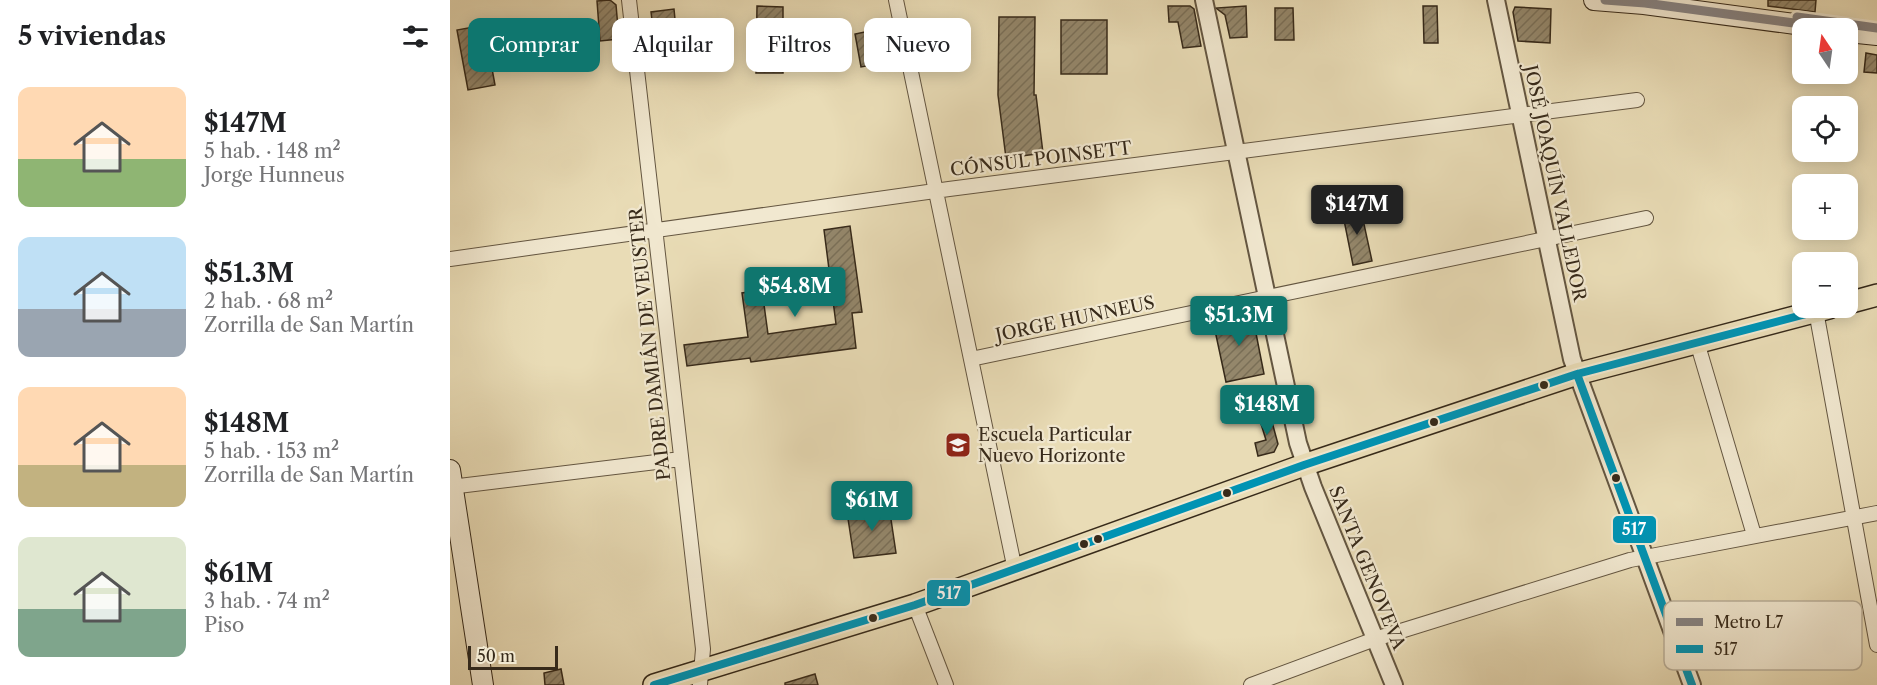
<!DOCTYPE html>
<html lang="es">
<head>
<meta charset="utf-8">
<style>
  body { margin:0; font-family:"Libre Caslon Text",serif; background:#f6f6f6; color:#202124; height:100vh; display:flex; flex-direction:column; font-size:22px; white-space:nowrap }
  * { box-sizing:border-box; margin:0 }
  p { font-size:20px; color:#757577 }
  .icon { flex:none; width:33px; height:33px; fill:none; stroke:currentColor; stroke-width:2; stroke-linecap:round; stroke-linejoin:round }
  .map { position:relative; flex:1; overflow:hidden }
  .drawer { display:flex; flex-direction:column; background:#fff; width:450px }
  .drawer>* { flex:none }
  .guide { position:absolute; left:18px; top:18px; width:570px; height:54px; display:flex; gap:12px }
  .needle { width:39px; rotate:347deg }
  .controls { position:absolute; left:1342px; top:18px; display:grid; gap:12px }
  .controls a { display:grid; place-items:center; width:66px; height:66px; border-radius:12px; background:#fff; box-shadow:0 3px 15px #0003; font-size:30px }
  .scale { position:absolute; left:18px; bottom:15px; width:90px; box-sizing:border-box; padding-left:6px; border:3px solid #372a1a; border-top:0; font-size:16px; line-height:21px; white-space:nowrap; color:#372a1a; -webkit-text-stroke:4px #f1e8d0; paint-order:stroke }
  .price { position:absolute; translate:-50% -51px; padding:0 14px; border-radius:6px; background:#0f766e; color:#fff; font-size:20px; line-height:39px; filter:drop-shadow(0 2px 3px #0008) }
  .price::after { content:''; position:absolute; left:50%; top:36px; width:18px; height:14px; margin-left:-9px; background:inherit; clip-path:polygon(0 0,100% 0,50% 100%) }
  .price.current { background:#222; color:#fff }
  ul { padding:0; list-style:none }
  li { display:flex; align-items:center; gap:18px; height:150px; padding:0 18px }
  li span { display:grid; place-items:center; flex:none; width:168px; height:120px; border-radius:12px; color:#555 }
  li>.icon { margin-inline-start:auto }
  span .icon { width:72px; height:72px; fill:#fffc; stroke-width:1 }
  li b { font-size:26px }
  h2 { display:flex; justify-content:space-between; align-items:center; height:72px; padding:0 18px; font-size:26px }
  .chip { padding:0 21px; border-radius:12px; background:#fff; box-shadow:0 3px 15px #0003; font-size:21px; line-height:54px }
  .chip.current { background:#0f766e; color:#fff }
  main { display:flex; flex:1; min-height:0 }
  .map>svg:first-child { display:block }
</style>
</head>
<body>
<main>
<section class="drawer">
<h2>5 viviendas<svg class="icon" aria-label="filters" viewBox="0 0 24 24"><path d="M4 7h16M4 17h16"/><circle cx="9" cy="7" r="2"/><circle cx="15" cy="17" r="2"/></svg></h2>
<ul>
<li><span style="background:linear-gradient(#ffd9b3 60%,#8fb573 0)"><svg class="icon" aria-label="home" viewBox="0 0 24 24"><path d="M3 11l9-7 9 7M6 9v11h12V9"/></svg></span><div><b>$147M</b><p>5 hab. · 148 m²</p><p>Jorge Hunneus</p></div></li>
<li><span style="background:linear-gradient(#bfe0f5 60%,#9aa5b1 0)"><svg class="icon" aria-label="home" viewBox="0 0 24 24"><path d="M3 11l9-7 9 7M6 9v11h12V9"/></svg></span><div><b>$51.3M</b><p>2 hab. · 68 m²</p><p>Zorrilla de San Martín</p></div></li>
<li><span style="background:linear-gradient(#ffd9b3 65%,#c2b280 0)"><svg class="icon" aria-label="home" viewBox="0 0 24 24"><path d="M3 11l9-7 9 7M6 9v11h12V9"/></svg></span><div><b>$148M</b><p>5 hab. · 153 m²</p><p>Zorrilla de San Martín</p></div></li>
<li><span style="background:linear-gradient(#dfe7d0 60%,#7fa58c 0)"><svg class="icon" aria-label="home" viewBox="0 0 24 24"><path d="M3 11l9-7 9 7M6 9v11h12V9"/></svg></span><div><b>$61M</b><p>3 hab. · 74 m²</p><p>Piso</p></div></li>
</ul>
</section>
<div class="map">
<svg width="1427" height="685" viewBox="0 0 1427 685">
  <defs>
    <pattern id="building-hatch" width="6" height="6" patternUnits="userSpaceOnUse" patternTransform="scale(1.5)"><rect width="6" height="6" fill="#94876b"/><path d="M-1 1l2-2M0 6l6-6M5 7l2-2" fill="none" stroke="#7a6f57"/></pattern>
  </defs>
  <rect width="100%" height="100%" fill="#e9dcb6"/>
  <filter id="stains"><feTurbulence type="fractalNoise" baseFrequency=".00333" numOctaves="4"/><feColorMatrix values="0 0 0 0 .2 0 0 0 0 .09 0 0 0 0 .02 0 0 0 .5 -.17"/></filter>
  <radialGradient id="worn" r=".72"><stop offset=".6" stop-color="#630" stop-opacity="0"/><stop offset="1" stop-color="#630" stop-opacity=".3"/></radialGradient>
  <path fill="url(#building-hatch)" stroke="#372a1a" stroke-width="1.5" d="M160 0 166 5 169 39 150 41 147 1Z
    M1318 0H1366L1365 12 1318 6Z
    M307 6 333 7V73H306Z
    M718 6H740L744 9 751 46 733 48 728 22H719Z
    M796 6 797 37 780 38 775 15 766 8Z
    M973 6H987L988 43H974Z
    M1065 7 1101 9 1100 43 1068 41 1063 12Z
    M825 8H843L844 40H825Z
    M224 9 228 51 206 53 201 12Z
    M549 17H585L584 95H586L593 153 556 158 548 95Z
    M611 20H657V74H611Z
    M34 25 45 85 18 90 7 30Z
    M439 27 443 51 431 53 433 63 411 67 405 34Z
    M1416 53 1427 55V73L1414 72Z
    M910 206 922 261 903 265 892 210Z
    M400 226 412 312 402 313 406 348 301 362 300 358 237 366 234 345 298 337 292 293 312 290 318 334 386 324 374 230Z
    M802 313 814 374 776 382 763 321Z
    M819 411 828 444 824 452 808 456 805 443 816 440 808 414Z
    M439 506 446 553 404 558 397 512Z
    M111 669 114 685H95L94 673Z
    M365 674 368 685H335V683Z"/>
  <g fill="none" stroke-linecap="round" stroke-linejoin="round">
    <g stroke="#645641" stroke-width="16">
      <path id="minor" d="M179 0 253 649 250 685
        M446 0 565 570
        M0 259 499 189 1187 100
        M1366 311 1427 645
        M1247 342 1304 535
        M521 359 1196 218
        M0 487 231 459
        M465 605 496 685
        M801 685 925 639 1180 560 1427 513"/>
    </g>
    <g stroke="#645641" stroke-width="20">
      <path id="tertiary" d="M754 0 848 443 863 487 944 685
        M1046 0 1122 359 1242 685"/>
    </g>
    <g stroke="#372a1a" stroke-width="22">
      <path id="secondary" d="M1144 0 1194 4 1375 28
        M1398 32 1427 35
        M0 470 33 685"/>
    </g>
    <g stroke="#372a1a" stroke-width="24">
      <path id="primary" d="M1398 303 1427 295
        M204 685 465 605 854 465 1127 374 1379 308"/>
    </g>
    <use href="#minor" stroke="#f1e8d0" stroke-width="14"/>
    <use href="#tertiary" stroke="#f1e8d0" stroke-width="16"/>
    <use href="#secondary" stroke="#f1e8d0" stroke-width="20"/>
    <use href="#primary" stroke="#e9dcb6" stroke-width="21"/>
    <g stroke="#f1e8d0" stroke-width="12">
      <path id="bus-1" d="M1127 374 1242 685
        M204 685 465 605 854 465 1127 374 1379 308"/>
    </g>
    <use href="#bus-1" stroke="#0093b3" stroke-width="8"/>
    <g stroke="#f1e8d0" stroke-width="14">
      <path id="metro-1" d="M1155 0 1195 3 1381 28
        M1347 17 1427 28"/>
    </g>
    <use href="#metro-1" stroke="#868383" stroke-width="9"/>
  </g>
  <defs>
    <g id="school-square" transform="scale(1.35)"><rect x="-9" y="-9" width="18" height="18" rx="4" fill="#8f2418" stroke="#f1e8d0"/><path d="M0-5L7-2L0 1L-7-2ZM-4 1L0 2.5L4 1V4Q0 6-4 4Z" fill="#fff"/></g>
  </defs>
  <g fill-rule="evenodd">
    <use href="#school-square" x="508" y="445"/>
  </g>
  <g fill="#372a1a" stroke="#f1e8d0" stroke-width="2">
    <circle cx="1094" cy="385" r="5"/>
    <circle cx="984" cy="422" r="5"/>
    <circle cx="1166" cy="478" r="5"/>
    <circle cx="777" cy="493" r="5"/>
    <circle cx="648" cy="539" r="5"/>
    <circle cx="634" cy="544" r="5"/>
    <circle cx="423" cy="618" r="5"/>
  </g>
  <g text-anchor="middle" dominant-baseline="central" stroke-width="4.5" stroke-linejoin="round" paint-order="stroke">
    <g font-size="18" fill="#372a1a" stroke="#f1e8d0">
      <text transform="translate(591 159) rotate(-7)">CÓNSUL POINSETT</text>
      <text transform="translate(1105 183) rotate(78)">JOSÉ JOAQUÍN VALLEDOR</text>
      <text transform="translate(625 319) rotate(-12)">JORGE HUNNEUS</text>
      <text transform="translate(200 344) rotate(-96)">PADRE DAMIÁN DE VEUSTER</text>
      <text transform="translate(917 568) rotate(68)">SANTA GENOVEVA</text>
    </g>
    <g font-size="18" fill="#372a1a" stroke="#f1e8d0" text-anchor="start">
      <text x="528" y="435">Escuela Particular<tspan x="528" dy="21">Nuevo Horizonte</tspan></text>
    </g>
  </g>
  <rect x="1214" y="601" width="198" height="69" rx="9" fill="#f1e8d0" stroke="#b9af99" stroke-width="1.5"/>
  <rect x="1226" y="618" width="27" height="8" fill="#868383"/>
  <rect x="1226" y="645" width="27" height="8" fill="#0093b3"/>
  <g font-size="16" fill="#372a1a">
    <text x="1264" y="628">Metro L7</text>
    <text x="1264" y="655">517</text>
  </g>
  <g stroke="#f1e8d0" stroke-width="2">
    <rect x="1162" y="515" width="45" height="29" rx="6" fill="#0093b3"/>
    <rect x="476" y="579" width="45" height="28" rx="6" fill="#0093b3"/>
  </g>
  <g font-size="16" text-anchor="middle" font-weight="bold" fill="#fff">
    <text x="1184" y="535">517</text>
    <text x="499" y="599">517</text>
  </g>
  <rect width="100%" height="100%" filter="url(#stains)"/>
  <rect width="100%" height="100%" fill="url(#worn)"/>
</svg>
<div class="controls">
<a><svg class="needle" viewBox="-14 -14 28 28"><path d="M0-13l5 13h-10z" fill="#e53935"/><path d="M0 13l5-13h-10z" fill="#757577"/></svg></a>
<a><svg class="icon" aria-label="locate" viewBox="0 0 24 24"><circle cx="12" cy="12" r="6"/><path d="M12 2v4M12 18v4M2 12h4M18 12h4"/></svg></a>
<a>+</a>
<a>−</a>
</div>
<div class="scale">50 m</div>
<b class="price current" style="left:907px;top:236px">$147M</b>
<b class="price" style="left:345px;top:318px">$54.8M</b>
<b class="price" style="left:789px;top:347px">$51.3M</b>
<b class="price" style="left:817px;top:436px">$148M</b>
<b class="price" style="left:422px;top:532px">$61M</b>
<div class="guide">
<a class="chip current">Comprar</a>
<a class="chip">Alquilar</a>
<a class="chip">Filtros</a>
<a class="chip">Nuevo</a>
</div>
</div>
</main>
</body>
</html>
